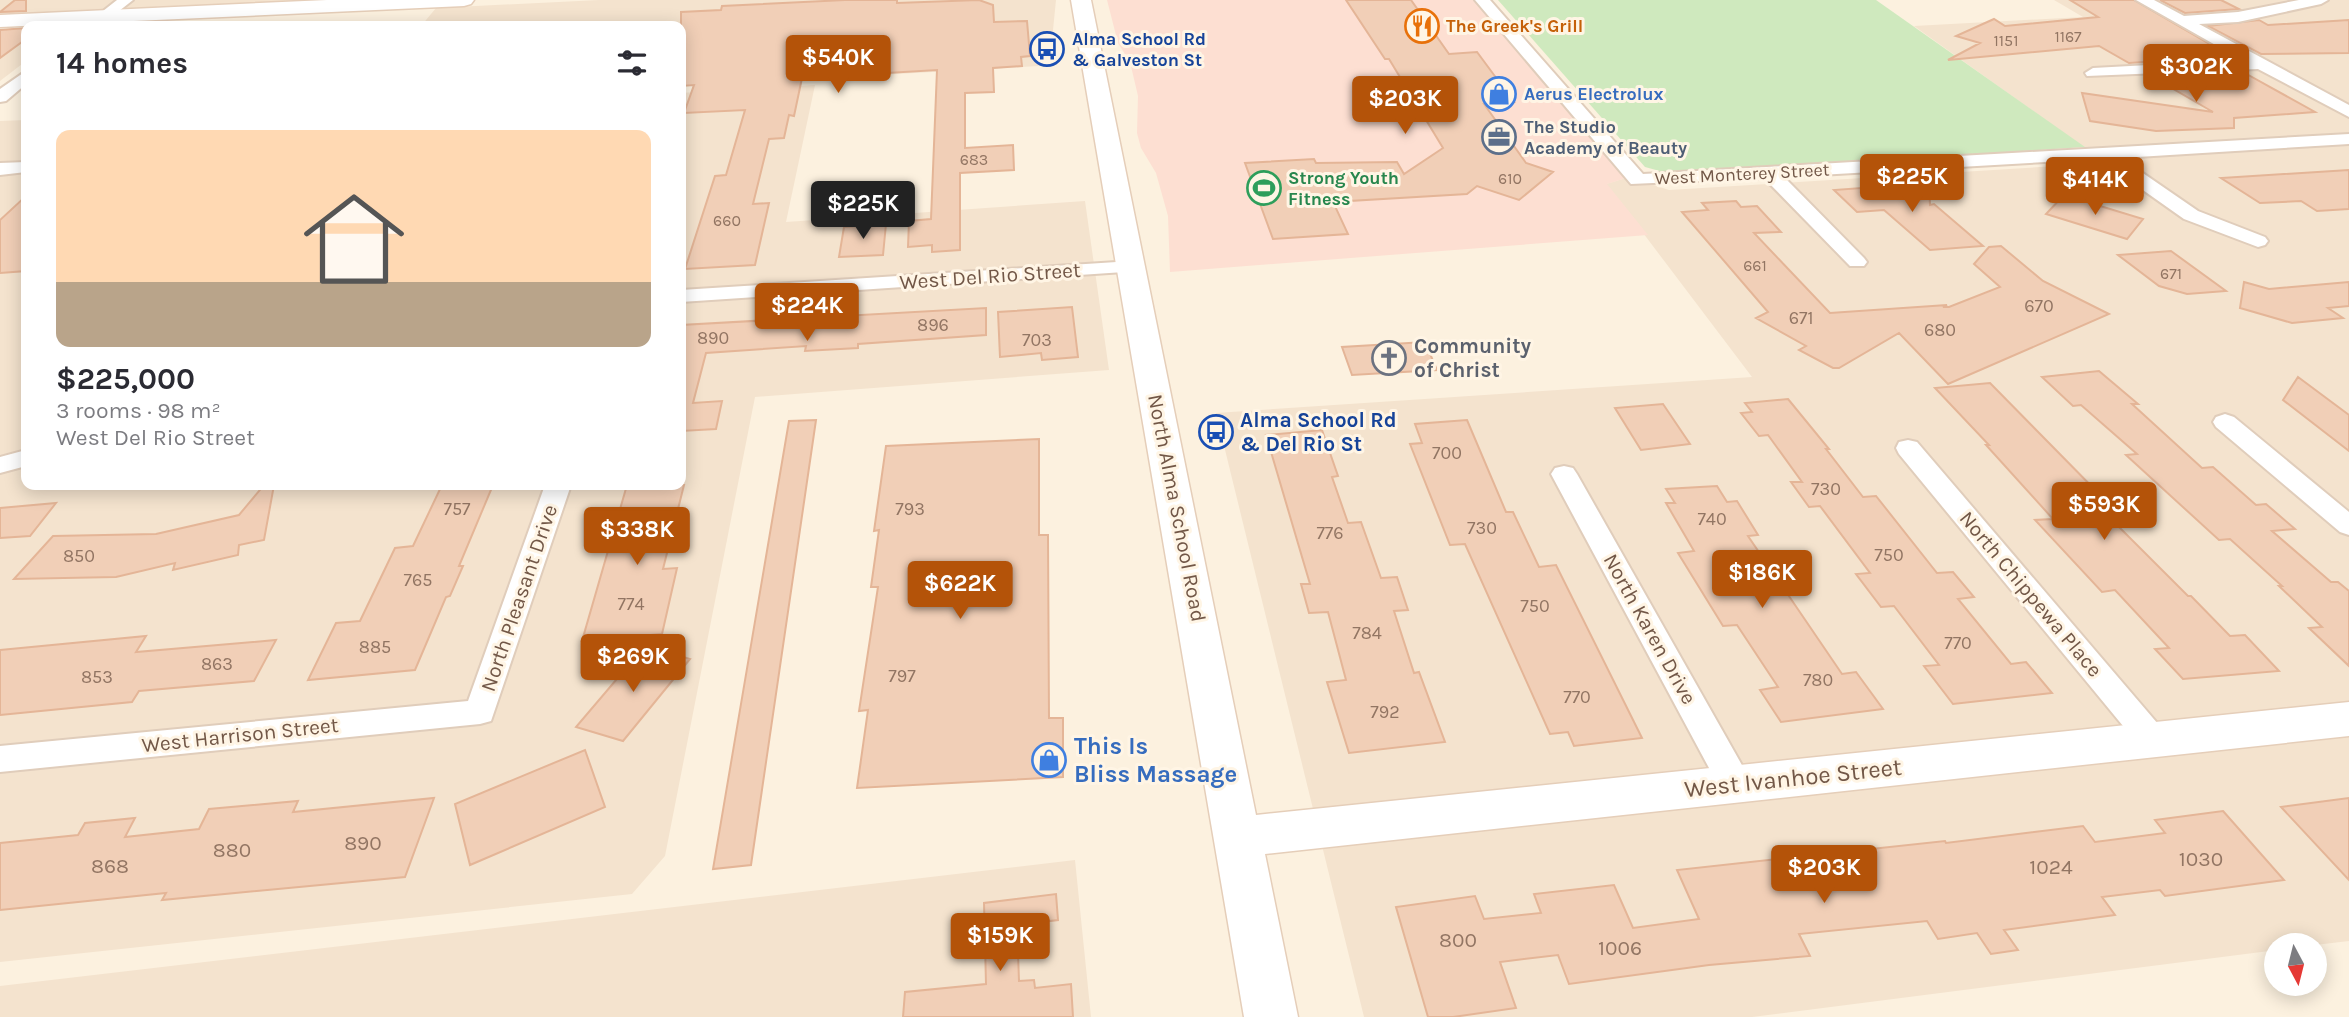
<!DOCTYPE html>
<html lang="en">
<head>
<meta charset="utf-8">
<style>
  body { margin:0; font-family:Karla,sans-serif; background:#f7f7f7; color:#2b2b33; height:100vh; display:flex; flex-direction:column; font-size:26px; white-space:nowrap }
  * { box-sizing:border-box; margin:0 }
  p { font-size:23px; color:#7c7c81 }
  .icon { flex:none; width:38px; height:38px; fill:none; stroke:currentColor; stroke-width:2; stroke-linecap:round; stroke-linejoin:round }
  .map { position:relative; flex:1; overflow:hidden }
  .sheet { position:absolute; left:21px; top:21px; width:665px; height:469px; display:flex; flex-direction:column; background:#fff; border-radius:14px; box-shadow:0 4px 18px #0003 }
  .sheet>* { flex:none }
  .needle { width:46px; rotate:173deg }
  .tools { position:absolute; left:2264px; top:933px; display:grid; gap:14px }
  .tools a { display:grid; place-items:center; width:63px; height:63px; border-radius:50%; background:#fff; box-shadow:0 4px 18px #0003; font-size:35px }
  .price { position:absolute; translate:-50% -60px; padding:0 16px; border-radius:7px; background:#b45309; color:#fff; font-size:23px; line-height:46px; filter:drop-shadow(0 2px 4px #0008) }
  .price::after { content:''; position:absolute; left:50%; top:42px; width:21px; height:16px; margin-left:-10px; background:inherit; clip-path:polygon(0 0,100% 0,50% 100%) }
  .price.current { background:#222; color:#fff }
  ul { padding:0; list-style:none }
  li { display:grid; align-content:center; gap:14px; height:371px; padding:0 35px }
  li+li { border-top:2px solid #e1e1e2 }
  li span { display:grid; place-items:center; height:217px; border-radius:14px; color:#555 }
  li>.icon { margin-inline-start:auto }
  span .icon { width:126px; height:126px; fill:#fffc; stroke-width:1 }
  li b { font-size:30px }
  h2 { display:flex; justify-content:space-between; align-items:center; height:84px; padding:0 35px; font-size:30px }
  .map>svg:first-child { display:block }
</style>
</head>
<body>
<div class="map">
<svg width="2349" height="1017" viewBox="0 0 2349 1017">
  <rect width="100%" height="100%" fill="#fcf1df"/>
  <path fill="#f4e3ce" d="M0 0H340L0 14Z
    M599 0H1056L1053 30 1057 65 681 86V26H421L436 8Z
    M2054 0H2349V941L2315 945H2277V950L1752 1017H1364L1216 413 1752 377 1606 184 1629 177 1669 190 2106 163 1914 26 2083 17Z
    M26 28V61L0 81V29Z
    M815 85 786 222 1085 201 1109 370 755 397 665 856 632 894 0 962V121L26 120V485H681V93Z
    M1075 860 1091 1017H0V986Z"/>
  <path fill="#fddfd2" d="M1107 0H1475L1598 146 1629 177 1607 184 1648 235 1170 272 1168 216 1156 173 1141 148 1137 133 1138 96 1130 62 1118 43Z"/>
  <path fill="#cfe9be" d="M1498 0H1876L2085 147 1683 173H1667L1645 167Z"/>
  <path fill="#f1cfb7" stroke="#e4b597" stroke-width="2" d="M15 0H26V11L0 12Z
    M845 0H897V3L979 0 993 5 994 22 1027 21 1030 56 1021 57 1022 66 993 68 994 92 965 93V148L1013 145 1014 170 960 173V250L932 252V245L908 247 909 221 931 219 937 70 802 78 794 116 789 115 784 138 769 139 753 204 769 203 755 265 685 269 715 176 726 175 745 110 684 113 694 85 681 86V12L721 10 722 6Z
    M1346 0H1411L1449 54 1477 52 1514 102 1484 104 1526 163 1553 172 1519 200 1477 186 1467 194 1333 202 1348 234 1273 239 1245 163 1314 159 1316 163 1397 162 1404 174 1443 148 1389 59H1385Z
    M2070 0H2134L2230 56 2129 63 2099 46 1948 60 1980 43 1956 36 1994 19 2005 26 2098 17Z
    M2160 0H2221L2239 9 2185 13Z
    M2259 20 2268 25 2349 20V53L2261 54 2208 26Z
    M26 28V39L0 58V30Z
    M2243 72 2315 112 2234 118V128L2156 131 2090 121 2082 93 2213 112 2151 76Z
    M2349 170V209L2317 211 2301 201 2260 203 2221 178Z
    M1929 183 1930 205 1934 204 1983 246 1930 250 1884 210 1857 212 1834 190Z
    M2064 195 2143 219 2127 239 2046 214Z
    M26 196V271L0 273V220Z
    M1736 201 1741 207 1757 206 1781 232 1754 233 1830 313 1947 305 1943 307H1949L2000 287 1974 264 1989 247 2001 246 2043 281 2109 314 1948 384 1899 333 1839 368H1833L1799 350 1806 346 1756 318 1768 312 1682 212 1708 210 1702 203Z
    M886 224 883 255 839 257 844 227Z
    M2171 251 2226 291 2187 294 2159 286 2118 255Z
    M2244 282 2269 289 2349 282V306L2328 308 2343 318 2292 323 2240 308Z
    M1072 307 1078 357 1042 360 1041 353 1000 357 998 312Z
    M986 308V335L858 344V348L805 351 806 346 706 353 693 403 722 401 716 429 681 431V325Z
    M1425 342 1437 370 1352 375 1342 347Z
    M2099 371 2138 404H2132L2202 468 2213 467 2256 505 2266 504 2295 529 2272 531 2331 582H2338L2349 591V666L2309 628 2322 627 2279 586H2282L2230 539 2219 540 2126 455 2137 454 2081 405 2073 406 2042 377Z
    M2298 377 2349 415V451L2283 400Z
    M1990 383 2108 503 2096 504 2188 596H2191L2230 636 2245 635 2279 671 2183 679 2155 649 2169 648 2115 590 2102 592 2035 520 2053 519 1986 445H1989L1935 388Z
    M1788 399 1829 449H1826L1863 497 1876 496 1937 573 1953 572 1974 597 1958 599 2011 664 2026 662 2052 693 1953 704 1924 666 1939 665 1894 606 1881 607 1856 574 1870 573 1820 506 1809 507 1791 482H1802L1768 435 1759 436 1741 413 1752 412 1745 403Z
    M1663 404 1690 444 1641 450 1615 408Z
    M816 420 751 865 713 869 789 421Z
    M1467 420 1506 512H1513L1539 567 1556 565 1642 738 1574 746 1568 732 1550 734 1465 544 1450 545 1410 444 1422 443 1415 424Z
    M1322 430 1338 476 1332 477 1348 523 1361 522 1381 578 1397 577 1408 610 1394 611 1414 673 1419 672 1445 742 1349 753 1327 682 1346 680 1328 612 1309 613 1301 584H1310L1266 435Z
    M1039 439V535H1048L1049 718H1063V777L857 788 868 710 859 711 878 587H871L879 530 874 531 886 446Z
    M264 485H274L264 540 239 545 238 555 173 570 175 563 116 577 14 579 53 536 156 534 239 515Z
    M493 485 459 566H463L450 596 446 597 415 670 308 680 336 623 360 621 395 548 413 546 441 487Z
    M627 485H684L663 569 677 568 662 634 582 641Z
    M1717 486 1727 502 1737 501 1758 535 1748 536 1842 674 1856 672 1883 709 1781 722 1760 690 1778 687 1737 625 1723 626 1678 553 1694 551 1666 503H1675L1666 489Z
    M56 503 30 536 0 538V508Z
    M146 636 136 652 276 640 254 681 139 691 132 702 0 715V650Z
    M645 646 690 659 623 741 576 727Z
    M585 750 605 807 470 865 455 804Z
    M434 798 405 877 162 900 166 893 0 910V843L78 835 85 823 135 818 125 837 199 829 209 809 298 801 293 812Z
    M2349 798V880L2281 807Z
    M2223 811 2284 880 2165 896 2160 890 2102 897 2115 915 2004 930 2018 950 1991 954 1977 933 1938 939 1927 921 1799 934 1810 956 1709 965 1569 984 1558 955 1500 962 1516 1008 1453 1017H1428L1396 907 1475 896 1484 919 1541 913 1534 894 1614 885 1633 928 1699 919 1677 870 1945 841 1946 843 2083 826 2095 842 2165 833 2155 820Z
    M1056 894 1058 920 1017 925 1019 981 1034 980 1035 988 1071 984 1073 1017H903L905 992 986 984 984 903Z"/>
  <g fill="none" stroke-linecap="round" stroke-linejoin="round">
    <g stroke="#e0cdbb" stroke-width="4">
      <path id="street" d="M117 0H133L100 26H84Z
        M1475 0H1490L1643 174 2349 134V144L2121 158 2198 211 2265 237 2268 241 2265 245 2258 247 2184 219 2099 159 1784 177 1864 258 1867 262 1864 266H1850L1764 178 1631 184Z
        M2136 0H2154L2184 16 2238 12 2299 0H2328L2321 4 2238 22 2199 24 2349 105V117L2258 69 2087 76 2085 73 2093 68 2242 60Z
        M26 71V84L6 101 0 102V89Z
        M26 162V172L0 175V163Z
        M1132 261 1139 263 1142 267 1139 271 681 302V290Z
        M2225 414 2234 417 2349 512V535L2340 532 2216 427 2213 422 2216 417Z
        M1908 440 1917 442 2164 731 2169 740 2164 749 2153 753 2142 749 1899 454 1896 448 1899 442Z
        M26 450V466L0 473V457Z
        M1564 466 1573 468 1577 474 1747 774 1751 784 1747 794 1735 797 1723 794 1551 474 1555 468Z
        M545 485H571L491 721 480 724 0 772V746L468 701Z"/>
    </g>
    <g stroke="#e5ceb9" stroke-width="3">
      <path id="secondary" d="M327 0H474L471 4 464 6 0 27V15Z
        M1071 0H1091L1256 815 2349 702V736L1265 854 1298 1017H1244Z"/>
    </g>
    <use href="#street" fill="#fff" fill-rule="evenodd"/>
    <use href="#secondary" fill="#fff" fill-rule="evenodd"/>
  </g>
  <defs>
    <g id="restaurant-ring" transform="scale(1.75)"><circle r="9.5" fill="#fff5e5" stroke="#e8710a" stroke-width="1.5"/><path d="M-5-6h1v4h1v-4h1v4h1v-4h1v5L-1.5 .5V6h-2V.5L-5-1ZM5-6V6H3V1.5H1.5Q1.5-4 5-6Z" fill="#e8710a"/></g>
    <g id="bus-ring" transform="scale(1.75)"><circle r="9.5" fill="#fff5e5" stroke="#1a4fb4" stroke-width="1.5"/><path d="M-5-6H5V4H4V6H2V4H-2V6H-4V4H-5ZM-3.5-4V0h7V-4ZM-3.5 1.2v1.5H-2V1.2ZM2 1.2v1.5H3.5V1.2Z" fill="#1a4fb4"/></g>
    <g id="shop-ring" transform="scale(1.75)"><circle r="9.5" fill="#fff5e5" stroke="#3f7fe0" stroke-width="1.5"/><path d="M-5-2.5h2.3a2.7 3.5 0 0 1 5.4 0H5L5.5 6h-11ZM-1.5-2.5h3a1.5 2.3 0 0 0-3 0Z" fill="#3f7fe0"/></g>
    <g id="office-ring" transform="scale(1.75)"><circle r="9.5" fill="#fff5e5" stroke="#5c6f8a" stroke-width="1.5"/><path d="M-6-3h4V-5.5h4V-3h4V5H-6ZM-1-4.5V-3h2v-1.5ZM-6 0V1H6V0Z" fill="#5c6f8a"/></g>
    <g id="stadium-ring" transform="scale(1.75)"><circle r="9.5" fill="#fff5e5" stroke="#2e9e5b" stroke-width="1.5"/><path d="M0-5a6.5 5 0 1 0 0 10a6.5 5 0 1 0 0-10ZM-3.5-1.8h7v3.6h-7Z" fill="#2e9e5b"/></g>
    <g id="church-ring" transform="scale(1.75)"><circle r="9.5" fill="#fff5e5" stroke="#6b7280" stroke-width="1.5"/><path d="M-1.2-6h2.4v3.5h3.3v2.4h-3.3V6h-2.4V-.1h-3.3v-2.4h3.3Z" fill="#6b7280"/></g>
  </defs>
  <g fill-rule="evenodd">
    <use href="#restaurant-ring" x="1422" y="26"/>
    <use href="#bus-ring" x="1047" y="49"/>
    <use href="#shop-ring" x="1499" y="94"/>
    <use href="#office-ring" x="1499" y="137"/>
    <use href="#stadium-ring" x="1264" y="188"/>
    <use href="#church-ring" x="1389" y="358"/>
    <use href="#bus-ring" x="1216" y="432"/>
    <use href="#shop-ring" x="1049" y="760"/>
  </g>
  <g text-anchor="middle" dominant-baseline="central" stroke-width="6" stroke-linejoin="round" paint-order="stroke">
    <g font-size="16" fill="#927563">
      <text x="2068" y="36">1167</text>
      <text x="2006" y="40">1151</text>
      <text x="974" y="159">683</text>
      <text x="1510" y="178">610</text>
      <text x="727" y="220">660</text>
      <text x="1755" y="265">661</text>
      <text x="2171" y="273">671</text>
    </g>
    <g font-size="18" font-weight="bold" fill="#c56008" stroke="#fff5e5" text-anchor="start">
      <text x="1446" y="26">The Greek's Grill</text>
    </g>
    <g font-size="18" font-weight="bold" fill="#164399" stroke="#fff5e5" text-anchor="start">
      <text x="1072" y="39">Alma School Rd<tspan x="1072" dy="21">&amp; Galveston St</tspan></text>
    </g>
    <g font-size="18" font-weight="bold" fill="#366cbe" stroke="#fff5e5" text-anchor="start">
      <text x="1524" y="94">Aerus Electrolux</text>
    </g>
    <g font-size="18" font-weight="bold" fill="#4e5e75" stroke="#fff5e5" text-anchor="start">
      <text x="1524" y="127">The Studio<tspan x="1524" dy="21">Academy of Beauty</tspan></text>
    </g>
    <g font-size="18" fill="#725747" stroke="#fff5e5">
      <text transform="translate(1742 174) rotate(-3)">West Monterey Street</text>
    </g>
    <g font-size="18" font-weight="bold" fill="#27864d" stroke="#fff5e5" text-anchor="start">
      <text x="1288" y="178">Strong Youth<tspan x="1288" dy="21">Fitness</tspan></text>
    </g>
    <g font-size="18" fill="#927563">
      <text x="2039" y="306">670</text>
      <text x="1801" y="318">671</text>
      <text x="933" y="325">896</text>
      <text x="1940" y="330">680</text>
      <text x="713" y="338">890</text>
      <text x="1037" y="340">703</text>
      <text x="1447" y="453">700</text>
      <text x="1826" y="489">730</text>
      <text x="457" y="509">757</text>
      <text x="910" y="509">793</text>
      <text x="1712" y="519">740</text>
      <text x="1482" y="528">730</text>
      <text x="1330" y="533">776</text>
      <text x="1889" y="555">750</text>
      <text x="79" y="556">850</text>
      <text x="418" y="580">765</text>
      <text x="631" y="604">774</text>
      <text x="1535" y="606">750</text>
      <text x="1367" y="633">784</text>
      <text x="1958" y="643">770</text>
      <text x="375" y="647">885</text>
      <text x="217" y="664">863</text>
      <text x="902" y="676">797</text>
      <text x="97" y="677">853</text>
      <text x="1818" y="680">780</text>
      <text x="1577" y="697">770</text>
      <text x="1385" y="712">792</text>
    </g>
    <g font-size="21" fill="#725747" stroke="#fff5e5">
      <text transform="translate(990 276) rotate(-4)">West Del Rio Street</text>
      <text transform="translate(1177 508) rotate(79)">North Alma School Road</text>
      <text transform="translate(2031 594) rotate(50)">North Chippewa Place</text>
      <text transform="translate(519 598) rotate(-71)">North Pleasant Drive</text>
      <text transform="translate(1650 629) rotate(61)">North Karen Drive</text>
      <text transform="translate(240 735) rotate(-6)">West Harrison Street</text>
    </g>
    <g font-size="21" font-weight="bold" fill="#5b616d" stroke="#fff5e5" text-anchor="start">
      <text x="1414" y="346">Community<tspan x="1414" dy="24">of Christ</tspan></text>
    </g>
    <g font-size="21" font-weight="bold" fill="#164399" stroke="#fff5e5" text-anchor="start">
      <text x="1240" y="420">Alma School Rd<tspan x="1240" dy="24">&amp; Del Rio St</tspan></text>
    </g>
    <g font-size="21" fill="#927563">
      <text x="363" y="843">890</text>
      <text x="232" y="850">880</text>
      <text x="2201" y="859">1030</text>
      <text x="110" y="866">868</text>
      <text x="2051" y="867">1024</text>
      <text x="1458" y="940">800</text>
      <text x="1620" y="948">1006</text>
    </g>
    <g font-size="24" font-weight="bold" fill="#366cbe" stroke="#fff5e5" text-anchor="start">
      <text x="1074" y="746">This Is<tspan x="1074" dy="28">Bliss Massage</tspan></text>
    </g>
    <g font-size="24" fill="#725747" stroke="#fff5e5">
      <text transform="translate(1793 778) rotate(-6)">West Ivanhoe Street</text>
    </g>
  </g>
</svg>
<div class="tools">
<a><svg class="needle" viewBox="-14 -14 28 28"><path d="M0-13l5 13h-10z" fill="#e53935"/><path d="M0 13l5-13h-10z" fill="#7c7c81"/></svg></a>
</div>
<b class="price" style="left:838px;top:95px">$540K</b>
<b class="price" style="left:2196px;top:104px">$302K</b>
<b class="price" style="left:1405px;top:136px">$203K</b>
<b class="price" style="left:1912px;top:214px">$225K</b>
<b class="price" style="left:2095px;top:217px">$414K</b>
<b class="price current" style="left:863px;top:241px">$225K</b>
<b class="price" style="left:807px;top:343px">$224K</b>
<b class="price" style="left:2104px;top:542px">$593K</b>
<b class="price" style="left:637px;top:567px">$338K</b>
<b class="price" style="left:1762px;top:610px">$186K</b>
<b class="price" style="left:960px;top:621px">$622K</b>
<b class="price" style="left:633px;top:694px">$269K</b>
<b class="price" style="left:1824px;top:905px">$203K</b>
<b class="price" style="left:1000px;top:973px">$159K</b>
<section class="sheet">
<h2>14 homes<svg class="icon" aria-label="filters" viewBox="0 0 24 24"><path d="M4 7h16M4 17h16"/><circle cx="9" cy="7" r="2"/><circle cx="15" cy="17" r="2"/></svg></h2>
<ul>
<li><span style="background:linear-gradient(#ffd9b3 70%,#b9a48a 0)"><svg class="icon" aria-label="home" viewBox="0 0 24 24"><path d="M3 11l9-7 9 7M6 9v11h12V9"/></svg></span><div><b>$225,000</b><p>3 rooms · 98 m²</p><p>West Del Rio Street</p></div></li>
</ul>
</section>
</div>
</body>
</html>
